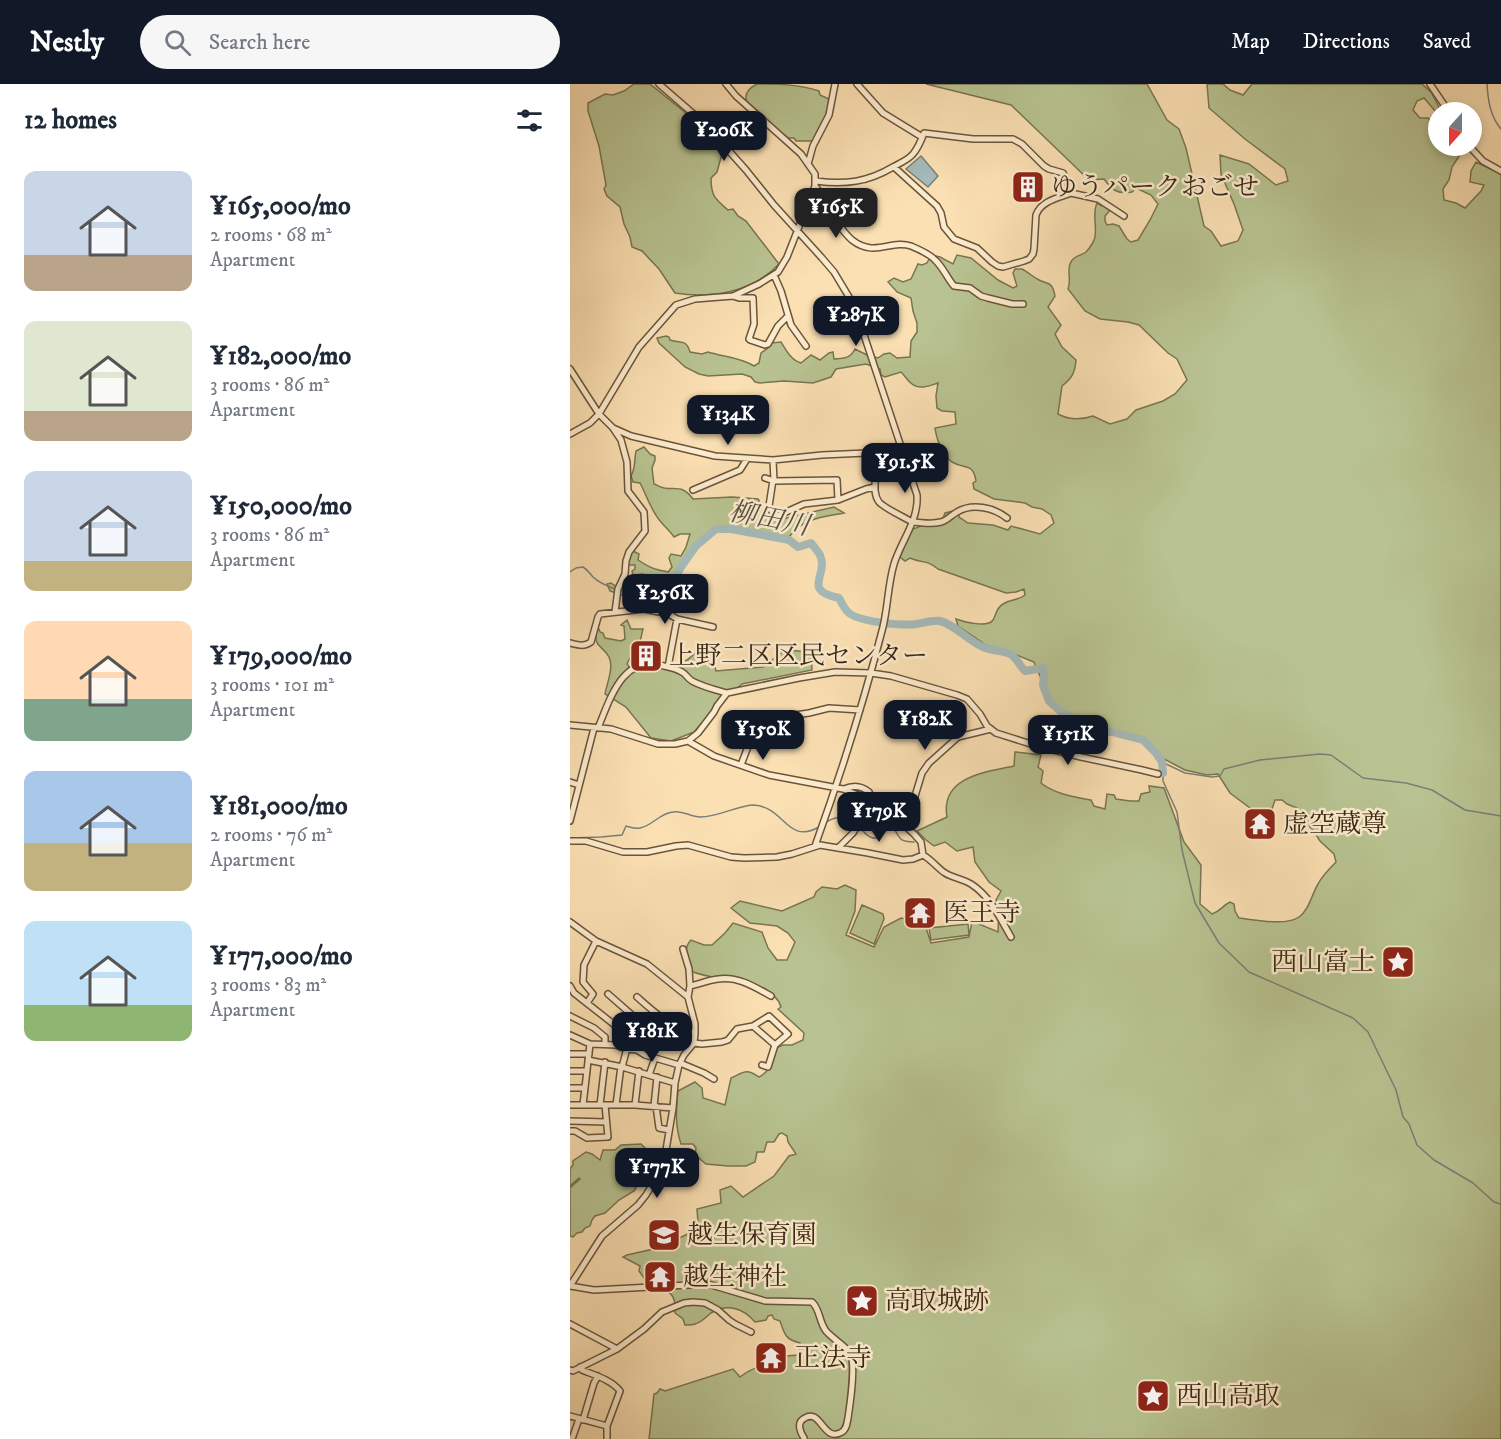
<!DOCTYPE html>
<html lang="en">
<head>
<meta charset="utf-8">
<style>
  body { margin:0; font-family:"IM FELL DW Pica","Noto Serif JP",serif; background:#f6f6f7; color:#1f2937; height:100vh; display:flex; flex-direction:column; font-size:22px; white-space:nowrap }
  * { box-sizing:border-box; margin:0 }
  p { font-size:20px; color:#747a83 }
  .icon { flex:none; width:33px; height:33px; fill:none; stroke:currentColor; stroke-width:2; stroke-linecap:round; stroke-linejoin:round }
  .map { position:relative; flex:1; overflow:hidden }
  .sheet { display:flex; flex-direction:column; background:#fff; width:570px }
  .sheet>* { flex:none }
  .needle { width:39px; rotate:201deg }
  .buttons { position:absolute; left:858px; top:18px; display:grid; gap:12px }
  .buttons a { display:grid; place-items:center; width:54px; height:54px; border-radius:50%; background:#fff; box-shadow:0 3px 9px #0003; font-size:30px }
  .price { position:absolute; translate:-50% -51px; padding:0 14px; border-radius:12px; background:#111827; color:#fff; font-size:20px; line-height:39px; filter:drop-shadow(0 2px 3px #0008) }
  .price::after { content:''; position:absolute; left:50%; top:36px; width:18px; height:14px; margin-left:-9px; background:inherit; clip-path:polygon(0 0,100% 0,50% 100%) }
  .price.on { background:#222; color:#fff }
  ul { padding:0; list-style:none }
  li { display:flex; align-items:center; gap:18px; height:150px; padding:0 24px }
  li span { display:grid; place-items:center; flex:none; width:168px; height:120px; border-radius:12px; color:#555 }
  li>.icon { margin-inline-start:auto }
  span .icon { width:72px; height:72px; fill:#fffc; stroke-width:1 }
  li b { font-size:26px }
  h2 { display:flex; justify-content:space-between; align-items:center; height:72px; padding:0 24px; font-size:26px }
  header { display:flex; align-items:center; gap:36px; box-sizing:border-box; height:84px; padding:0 30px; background:#111827; color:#fff }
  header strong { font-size:28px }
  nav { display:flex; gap:33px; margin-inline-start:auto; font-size:21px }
  .search { width:420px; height:54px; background:#f6f6f7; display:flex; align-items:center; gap:15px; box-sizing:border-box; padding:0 21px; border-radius:33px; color:#747a83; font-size:22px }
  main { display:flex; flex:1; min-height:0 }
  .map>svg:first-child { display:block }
</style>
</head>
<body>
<header>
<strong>Nestly</strong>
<div class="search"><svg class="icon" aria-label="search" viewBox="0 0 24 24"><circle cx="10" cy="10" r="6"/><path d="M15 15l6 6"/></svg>Search here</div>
<nav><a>Map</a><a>Directions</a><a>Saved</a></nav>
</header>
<main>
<section class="sheet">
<h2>12 homes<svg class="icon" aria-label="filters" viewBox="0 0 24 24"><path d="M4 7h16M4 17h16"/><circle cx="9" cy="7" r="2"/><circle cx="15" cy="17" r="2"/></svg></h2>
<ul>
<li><span style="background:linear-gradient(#c9d6e8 70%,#b9a48a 0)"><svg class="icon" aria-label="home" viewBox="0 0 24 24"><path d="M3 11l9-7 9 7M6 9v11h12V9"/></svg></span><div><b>¥165,000/mo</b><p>2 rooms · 68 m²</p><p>Apartment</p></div></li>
<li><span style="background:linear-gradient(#dfe7d0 75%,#b9a48a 0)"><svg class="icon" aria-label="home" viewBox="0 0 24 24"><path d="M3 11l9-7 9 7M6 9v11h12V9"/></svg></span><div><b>¥182,000/mo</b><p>3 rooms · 86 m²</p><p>Apartment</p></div></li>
<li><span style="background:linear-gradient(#c9d6e8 75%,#c2b280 0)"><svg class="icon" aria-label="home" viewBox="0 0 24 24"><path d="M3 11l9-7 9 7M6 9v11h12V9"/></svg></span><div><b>¥150,000/mo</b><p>3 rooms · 86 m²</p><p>Apartment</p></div></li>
<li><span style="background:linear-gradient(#ffd9b3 65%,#7fa58c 0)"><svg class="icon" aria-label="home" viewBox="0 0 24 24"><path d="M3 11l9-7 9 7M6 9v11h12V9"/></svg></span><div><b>¥179,000/mo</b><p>3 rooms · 101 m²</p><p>Apartment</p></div></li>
<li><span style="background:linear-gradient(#a9c7e8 60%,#c2b280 0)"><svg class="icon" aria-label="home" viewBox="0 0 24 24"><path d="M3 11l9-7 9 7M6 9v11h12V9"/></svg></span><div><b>¥181,000/mo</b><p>2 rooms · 76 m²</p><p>Apartment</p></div></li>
<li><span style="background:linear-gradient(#bfe0f5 70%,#8fb573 0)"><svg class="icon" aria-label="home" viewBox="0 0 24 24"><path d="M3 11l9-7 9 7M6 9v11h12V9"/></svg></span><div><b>¥177,000/mo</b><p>3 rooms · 83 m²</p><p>Apartment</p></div></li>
</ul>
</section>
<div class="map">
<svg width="931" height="1355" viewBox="0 0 931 1355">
  <rect width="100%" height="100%" fill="#fbe0b3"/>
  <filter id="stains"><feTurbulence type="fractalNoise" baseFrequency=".00333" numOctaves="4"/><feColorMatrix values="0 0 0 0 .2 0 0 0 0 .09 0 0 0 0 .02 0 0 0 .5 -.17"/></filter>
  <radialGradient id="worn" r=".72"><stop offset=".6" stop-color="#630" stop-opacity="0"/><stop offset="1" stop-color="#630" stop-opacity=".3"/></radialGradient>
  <path fill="#b8c391" stroke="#787552" stroke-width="1.5" d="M64 0H80L117 30 153 66 147 88 141 94C141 112 145 115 158 126L163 125 168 132 176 137 209 180C183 208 142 215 105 209L89 185 72 167 62 163 60 153 54 140 50 123 37 112 34 105 36 101 29 62 18 27V19L35 10 43 11 54 7Z
    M187 0C208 0 228 0 249 7L250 11 261 16 256 36 243 57H226L224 54C222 54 221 54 219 54 212 52 177 21 176 15 175 7 181 3 187 0Z
    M356 0H577L597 36 609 45 616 64 634 142 641 147 651 162 668 157 673 146 664 120 651 90 650 71 679 80 706 101 718 97 715 85 675 55 639 24 637 0H653L660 6 673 11 682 0H852L861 8 871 27 866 28 854 14 847 17 843 26 850 34H858L868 43V62H894L895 63 882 83 879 96 873 105 874 116 886 119 895 124 911 107 914 101 900 98 901 87 906 78 931 90V1355H79L84 1310 87 1309 90 1305 95 1307 163 1285 170 1293C187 1280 195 1282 216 1282V1272L229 1271 230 1259C215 1255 215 1251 210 1237L204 1235 202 1231 198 1232 196 1236 185 1238C173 1224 157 1219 141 1229 136 1233 131 1239 125 1240 122 1241 118 1241 115 1241L113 1235 105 1229C107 1211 99 1204 82 1205L69 1187 70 1182 53 1173 57 1171 88 1164 124 1147 131 1146 128 1138 127 1125 151 1119 150 1106 161 1102 173 1113 204 1092 219 1072 226 1070 218 1058 217 1052 212 1049 209 1050 204 1058H197L194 1068H187L185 1078 176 1082H158L136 1080 125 1071 126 1064 123 1060H111C105 1042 106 1025 108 1007L125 998 132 1004 133 1014 155 1021 161 994C174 988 176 984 189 993 202 986 202 977 206 964L213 961H222L233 956 234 949 208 925 211 923C204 895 144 898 121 887 118 876 112 865 121 856L134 861H142L155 849 163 839 192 848 198 864 207 876H217L225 858 218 849 207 842 180 839 161 824 170 817 212 827 244 813 246 808 252 803 267 805 275 801 286 806 285 827 276 851 304 863 314 843 331 834 354 838 361 859 399 853 402 837 428 848 429 826 426 816 431 807 419 798 405 778 403 763 387 767 375 758 364 762 356 756 347 747 377 733C370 693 415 688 444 682L445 668 471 671 468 683 473 687 471 699C485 710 504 713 521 716L524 722 535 725 537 710 544 711 546 715 560 717H569L571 710 580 708 579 702 594 704 614 758 631 781 630 820 642 830C651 827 652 822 660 818L664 820 665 827 669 834C685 836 716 842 729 833 739 826 742 810 748 800 752 792 759 785 766 778L764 770 750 757 743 746 731 734 727 724 717 720 712 716H705L700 731 689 730 680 724 660 709 648 690 637 691 615 686 594 675 578 657 541 646 518 645 510 642 506 634 489 625 481 618 464 578 432 565 416 561 388 542 386 535C394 538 418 544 423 536 427 529 426 524 433 520 441 515 447 517 455 511L454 505 446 508 436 509 368 485C356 475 353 480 340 474L335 477 330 473 338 452 343 445 373 434 375 429 383 427 389 430V433L398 439 423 441 438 446 441 442 470 450 484 439 481 431 472 425 462 423 455 419 424 415 404 405 403 399 406 397C403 378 395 386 382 378 375 373 381 377 376 370 369 360 367 357 365 344L386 340 385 328 372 327 367 324 366 312 368 299C359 302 350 306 342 300 338 297 335 292 331 288L315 293 311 291 310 285 296 280 266 285 261 293 243 299 214 297 190 299 185 298 181 293 172 290 138 292 129 290 115 283 89 259 87 254 96 252 99 253 100 256C110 260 116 254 120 268L132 270 138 268C154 273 170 273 184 282L189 279 191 269 198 264 201 259 211 258C216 266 221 276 231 279L241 271 250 276 259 269 263 268 264 275C274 274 280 275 285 265L297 271 308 274 314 270 320 269 327 274 340 273 341 257 347 248V239L343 227 341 214 327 208 318 198 324 194 333 198 341 195 348 180 352 181 357 179 361 171 370 173 383 180 387 171 401 174 428 196 443 204 447 202 443 189 445 185H452C458 188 463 193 469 196 479 201 482 197 485 212L478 223 491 241 485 250 492 263 506 276C505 289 502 294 492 302L488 330C499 336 511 336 523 332L540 340 557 335 566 326 593 317 605 310 617 296 607 275 598 269 569 241 558 238 530 235 515 227 498 205C502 195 496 186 501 178 504 171 511 172 516 168 520 164 525 156 525 152 527 140 522 130 527 119L532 122 537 119 541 125 535 132V137L537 141 543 140 549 142 557 155 561 158 568 156 580 136 588 120 581 111 566 104 562 108C547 110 543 107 534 95L519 96 441 21Z
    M74 363 80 370 85 372V376L82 384 84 400C87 401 90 403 94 404 107 406 113 401 123 415L162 413 188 415C194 425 199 435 212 435L264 423 274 429C253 433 232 434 219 453L163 443H146L141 446 142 451 129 461 121 473 111 478 108 484 109 493 101 510 96 514 87 516 75 515 69 512 60 514 40 507 37 500 41 499C49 505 55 504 64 501 68 504 72 504 77 503L79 498 78 493 73 490 63 491 62 487 65 485V481H58V476L61 467H63L69 470 68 476C74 480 82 485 89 486 92 487 95 487 98 488L102 483 99 474 101 470 111 472 116 463 120 450H110L104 453C100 447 95 443 91 438 81 427 77 412 70 399L63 398 61 392C66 383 64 376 66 367Z
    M57 536 61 545H73L68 566 65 568 66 572 60 574 57 580 62 587C75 579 77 582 90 583 109 585 121 575 132 561L142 571 146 587 193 583 215 566 241 568 242 586 172 600 147 622 124 648 101 657 81 654 56 623 35 610C37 599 44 583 39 573 31 559 23 565 27 544L29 545 30 548 33 549 35 554 51 557 55 555 54 542 51 541Z
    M292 821 313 830 314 835 304 860 280 849Z
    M398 840 399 851 361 856 359 844Z
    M71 1060 76 1065 70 1097 64 1107 49 1116 35 1129 25 1132 22 1136 20 1142 15 1144 12 1148 7 1149 3 1153 0 1152V1104L10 1095 9 1094 0 1102V1085L3 1081V1077L16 1068 22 1070 30 1076 33 1066H45L51 1061Z"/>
  <path fill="#a5bab9" stroke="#7a7f76" stroke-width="1.5" d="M351 72 368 92 358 103 336 85Z"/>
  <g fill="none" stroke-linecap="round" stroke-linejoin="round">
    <path stroke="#7a7f76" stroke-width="1.5" d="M917 0C918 16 920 32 931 45
      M0 488 6 484 13 483C18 486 19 489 23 493 29 499 37 502 45 505
      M50 507 67 510H91
      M592 678 615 689 642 693 650 692 654 685 690 676 750 670 761 671 793 694 836 699 862 706 895 726 931 732
      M593 689V697L607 728 612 766 625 819 649 859 679 888 783 934 798 948 826 1006 833 1033 839 1040 847 1061 864 1076 903 1099 924 1118 931 1120
      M255 739C267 730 274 734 287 739
      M290 743C295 750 303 759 312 751 315 748 317 745 320 743H323C331 756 329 757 344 758
      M0 754 31 753 52 751 56 742C60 743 65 745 70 744 82 742 90 729 103 728 112 726 121 733 130 733 149 733 168 721 184 721 215 723 217 761 249 743"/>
    <path stroke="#a5bab9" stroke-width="8" d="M91 510 95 509 99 505 111 483 126 462 146 445H161L214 455 219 456 228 463 241 459C244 463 248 467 250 471 259 492 231 506 269 514 272 519 274 525 279 529 290 538 332 542 347 540 354 539 362 536 370 537 386 541 398 557 413 563 422 567 432 566 440 570 446 573 450 582 455 587L473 584 474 590 473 601 479 617 490 627 505 635 512 645 525 648H542L573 656 586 669 592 678 593 689"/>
    <g stroke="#6a553a" stroke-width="8">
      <path id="minor" d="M89 0 134 39 176 86 204 121 252 174 264 188 279 213 294 251 347 411C349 436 331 457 324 480 318 500 318 522 313 543 294 617 271 690 245 762
        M287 0 313 29 352 53
        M860 0 879 28
        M899 62 913 77 931 87
        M238 80 243 62 259 31 265 0
        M324 83 367 122 371 129 374 143 384 155 407 164 422 178 428 182 433 183 454 177 459 175 463 170 464 165 466 131C471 117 488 114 501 109
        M246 97C275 101 298 98 323 83 330 79 338 76 343 70 348 64 351 57 354 49L403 55H443L452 60 474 82 479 85 493 89 498 100 501 109 528 115 554 132
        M245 102C252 110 255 118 259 127 265 136 274 149 282 156 305 174 321 155 341 162 348 165 360 170 365 176 373 183 377 194 384 202L400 204 411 212 418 214 442 220H453
        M204 191 211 207 221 241 236 262
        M163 212 169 214H183L184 240 179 255 180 256 195 261 198 260 208 242 218 232
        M0 285 29 330 43 344 51 356 57 378 58 407 74 428 75 447 59 468 56 477 55 490 48 505 45 528
        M43 344 61 352 145 372 203 376 252 371 296 369 298 367 331 363
        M0 350 20 339 29 330 69 263 106 221 125 215 163 212 189 200 208 188 217 173 245 102V90L231 70 166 12 156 0
        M296 369C315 381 298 403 309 418 314 424 334 433 342 438 352 438 359 441 371 438 377 437 381 431 387 428 402 419 423 423 437 434
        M302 374 337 382
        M203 376 204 397
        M195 394 204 397 267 396 268 416 234 420 205 433 199 422 203 396
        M123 406 170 386 177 375
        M268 416 296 405 305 403
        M0 559C8 561 14 563 21 558L28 533 30 530 74 525 99 530 107 535 143 543
        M98 583 107 535
        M0 641 41 645 88 660H105L118 657 128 649 144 628 147 622 157 609 229 594 265 588 301 589 321 592 387 611 397 615 410 630 417 642 426 649 464 661 511 673 572 686 588 690
        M28 644C40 615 53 569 94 582 99 583 107 585 112 588 116 590 118 595 122 597 133 603 146 606 157 609
        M118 657 144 672 199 691 273 705 295 714 325 733 344 750 351 758 353 771C362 776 367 784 375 789 383 794 393 795 401 800 420 812 430 834 441 853
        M171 681 182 652 194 651 198 635 239 629 259 624 290 626
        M0 698 9 701
        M0 737 24 644
        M331 738 345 712 352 689 359 679 388 653 421 645
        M0 757H16L53 768H77L106 762 118 761 161 773 174 774 207 773 222 770 250 761 298 769 333 776 343 775 353 771
        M268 764 283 749 301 718V712L299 708C292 702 283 701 274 705
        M0 838 26 857 77 880 118 913
        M0 902 4 909 60 953 69 957 87 930
        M120 902C129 900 139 896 148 895 168 892 185 903 201 912
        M38 910 78 945
        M67 913C83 927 103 946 125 949
        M17 919 23 910 13 898 14 881 26 857
        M0 932 24 944 35 953V960
        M183 942 205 961
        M0 951 20 960 46 961 56 965 67 966 75 971 109 981
        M124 959 132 960 152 958 158 956 167 945 183 942 199 932 218 950 205 961 198 983 192 981
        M0 970H19
        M18 976 52 983 105 999
        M110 979 134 989 144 995
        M52 983 60 953
        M0 987H17
        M79 991 85 974
        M0 1004H14
        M0 1021H65L103 1024
        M13 1021 20 960
        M30 1021 35 978
        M46 1021 51 982
        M65 1021 69 987
        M84 1022 87 993
        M86 1022 89 1044 99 1046
        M0 1037 36 1038
        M0 1047H5L17 1054 38 1053 35 1021
        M0 1202 24 1206 138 1200 195 1217 242 1218C250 1225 249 1238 256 1247 263 1255 274 1261 280 1269 286 1279 280 1321 278 1334 277 1340 276 1347 270 1349 257 1355 253 1338 244 1333 241 1332 238 1332 235 1334 226 1338 230 1348 234 1354
        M0 1202 32 1152 68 1121 76 1111 88 1091 92 1079 96 1066 103 1024 105 999 109 981 114 971 124 959 125 949V940L118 913 120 902 119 885 113 865
        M0 1240 47 1265
        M10 1283 12 1286C24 1291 42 1296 50 1307L37 1342
        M0 1286 3 1287 47 1265 74 1245 92 1228 114 1219 123 1218 135 1219 148 1226 159 1236 165 1240 181 1248
        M0 1332 37 1342V1355
        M13 1336 24 1299 28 1292
        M2 1355 9 1335"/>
    </g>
    <use href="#minor" stroke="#fcebce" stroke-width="5"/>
  </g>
  <defs>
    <g id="building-square" transform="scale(1.725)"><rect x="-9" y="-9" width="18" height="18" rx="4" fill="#8f2418" stroke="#fcebce"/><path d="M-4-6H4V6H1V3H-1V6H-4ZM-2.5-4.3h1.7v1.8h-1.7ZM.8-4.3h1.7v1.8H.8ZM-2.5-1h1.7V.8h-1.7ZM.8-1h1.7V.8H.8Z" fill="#fff"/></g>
    <g id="temple-square" transform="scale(1.725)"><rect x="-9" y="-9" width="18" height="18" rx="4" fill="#8f2418" stroke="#fcebce"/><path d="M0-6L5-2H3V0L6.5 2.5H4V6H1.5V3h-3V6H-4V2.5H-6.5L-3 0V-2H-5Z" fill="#fff"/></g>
    <g id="sight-square" transform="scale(1.725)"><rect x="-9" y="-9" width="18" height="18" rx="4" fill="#8f2418" stroke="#fcebce"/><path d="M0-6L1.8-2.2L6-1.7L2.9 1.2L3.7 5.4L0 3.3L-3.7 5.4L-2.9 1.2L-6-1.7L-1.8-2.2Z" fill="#fff"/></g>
    <g id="school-square" transform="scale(1.725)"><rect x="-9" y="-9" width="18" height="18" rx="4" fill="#8f2418" stroke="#fcebce"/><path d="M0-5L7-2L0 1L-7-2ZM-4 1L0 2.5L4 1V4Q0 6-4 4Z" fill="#fff"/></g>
  </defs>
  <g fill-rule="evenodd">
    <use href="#building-square" x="458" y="103"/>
    <use href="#building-square" x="76" y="572"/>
    <use href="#temple-square" x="690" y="740"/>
    <use href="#temple-square" x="350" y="829"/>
    <use href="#sight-square" x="828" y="878"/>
    <use href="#school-square" x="94" y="1151"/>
    <use href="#temple-square" x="90" y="1193"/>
    <use href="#sight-square" x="292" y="1217"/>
    <use href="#temple-square" x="201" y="1274"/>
    <use href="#sight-square" x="583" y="1312"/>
  </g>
  <g text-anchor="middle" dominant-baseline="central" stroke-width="5" stroke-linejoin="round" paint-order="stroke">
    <g font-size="26" fill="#392712" stroke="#fcebce" text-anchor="start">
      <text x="481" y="103">ゆうパークおごせ</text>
      <text x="99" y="572">上野二区区民センター</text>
      <text x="713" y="740">虚空蔵尊</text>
      <text x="373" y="829">医王寺</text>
      <text x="805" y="878" text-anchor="end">西山富士</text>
      <text x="117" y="1151">越生保育園</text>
      <text x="113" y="1193">越生神社</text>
      <text x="315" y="1217">高取城跡</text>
      <text x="224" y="1274">正法寺</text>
      <text x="606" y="1312">西山高取</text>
    </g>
    <g font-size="27" font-style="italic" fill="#595344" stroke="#fcebce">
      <text transform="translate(199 435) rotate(11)">柳田川</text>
    </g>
  </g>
  <rect width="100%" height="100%" filter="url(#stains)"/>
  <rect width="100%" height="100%" fill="url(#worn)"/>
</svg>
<div class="buttons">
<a><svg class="needle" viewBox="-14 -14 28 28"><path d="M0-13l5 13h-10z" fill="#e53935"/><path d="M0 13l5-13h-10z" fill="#747a83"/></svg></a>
</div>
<b class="price" style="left:154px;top:78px">¥206K</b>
<b class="price on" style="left:266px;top:155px">¥165K</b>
<b class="price" style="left:286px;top:263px">¥287K</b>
<b class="price" style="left:158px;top:362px">¥134K</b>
<b class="price" style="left:335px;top:410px">¥91.5K</b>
<b class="price" style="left:95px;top:541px">¥256K</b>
<b class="price" style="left:355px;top:667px">¥182K</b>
<b class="price" style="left:193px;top:677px">¥150K</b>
<b class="price" style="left:498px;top:682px">¥151K</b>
<b class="price" style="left:309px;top:759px">¥179K</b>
<b class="price" style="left:82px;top:979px">¥181K</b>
<b class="price" style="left:87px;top:1115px">¥177K</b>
</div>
</main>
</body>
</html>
